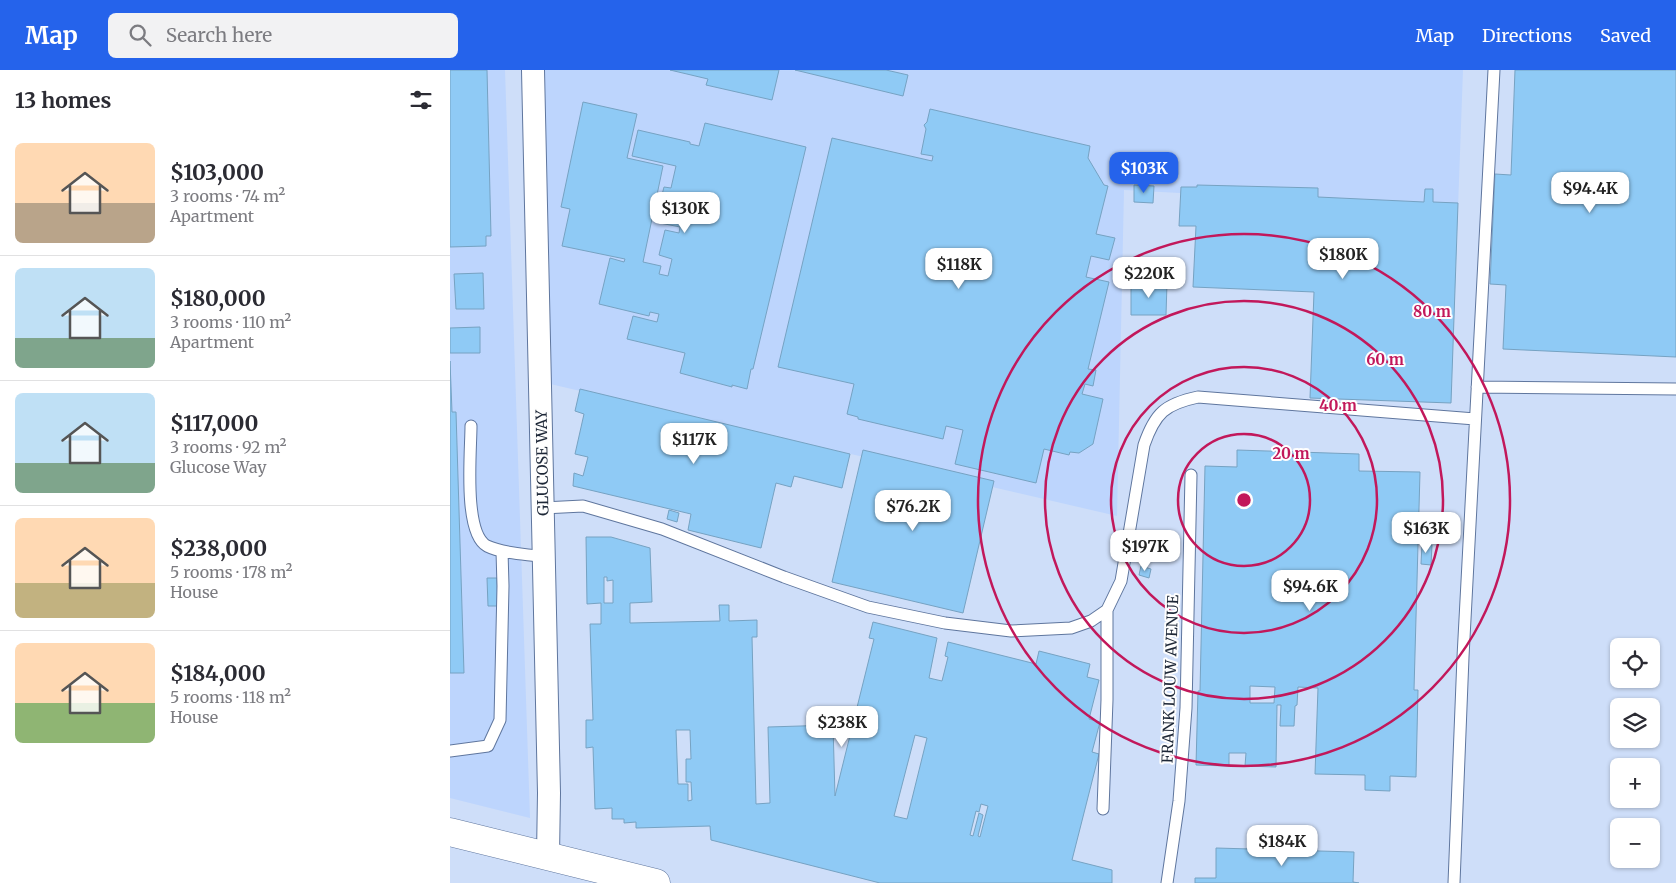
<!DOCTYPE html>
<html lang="en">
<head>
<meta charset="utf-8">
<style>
  body { margin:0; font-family:Merriweather,serif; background:#f2f2f3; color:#2b2b33; height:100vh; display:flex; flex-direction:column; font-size:19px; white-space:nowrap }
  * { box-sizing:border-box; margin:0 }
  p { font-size:16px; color:#7c7c81 }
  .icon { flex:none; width:28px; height:28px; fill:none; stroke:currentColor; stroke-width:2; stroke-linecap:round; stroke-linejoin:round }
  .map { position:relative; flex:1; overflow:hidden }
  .side { display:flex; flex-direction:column; background:#fff; width:450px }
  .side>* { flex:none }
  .tools { position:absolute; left:1160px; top:568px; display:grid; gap:10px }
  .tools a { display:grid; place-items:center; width:50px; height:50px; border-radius:8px; background:#fff; box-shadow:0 1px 4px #0004; font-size:25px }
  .price { position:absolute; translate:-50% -42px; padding:0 11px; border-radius:10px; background:#fff; color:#222; font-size:16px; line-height:32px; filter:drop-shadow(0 1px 2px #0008) }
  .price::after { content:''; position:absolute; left:50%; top:30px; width:15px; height:11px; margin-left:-8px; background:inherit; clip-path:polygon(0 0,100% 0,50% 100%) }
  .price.selected { background:#2563eb; color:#fff }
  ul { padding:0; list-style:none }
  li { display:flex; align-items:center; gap:15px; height:125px; padding:0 15px }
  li+li { border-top:1px solid #e1e1e2 }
  li span { display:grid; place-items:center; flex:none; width:140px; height:100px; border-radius:8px; color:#555 }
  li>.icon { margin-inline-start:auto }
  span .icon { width:60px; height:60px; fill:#fffc; stroke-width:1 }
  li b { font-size:21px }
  h2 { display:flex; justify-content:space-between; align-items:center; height:60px; padding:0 15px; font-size:21px }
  header { display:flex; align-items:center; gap:30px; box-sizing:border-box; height:70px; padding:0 25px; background:#2563eb; color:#fff }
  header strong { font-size:24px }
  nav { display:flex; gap:28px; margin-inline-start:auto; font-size:18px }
  .search { width:350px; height:45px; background:#f2f2f3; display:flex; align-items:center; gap:12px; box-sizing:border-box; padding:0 18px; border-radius:8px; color:#7c7c81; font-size:19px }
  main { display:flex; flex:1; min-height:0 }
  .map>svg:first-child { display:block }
</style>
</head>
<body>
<header>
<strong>Map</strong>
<div class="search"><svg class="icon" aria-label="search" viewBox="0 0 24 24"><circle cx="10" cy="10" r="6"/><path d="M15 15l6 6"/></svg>Search here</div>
<nav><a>Map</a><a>Directions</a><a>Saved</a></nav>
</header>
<main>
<section class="side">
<h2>13 homes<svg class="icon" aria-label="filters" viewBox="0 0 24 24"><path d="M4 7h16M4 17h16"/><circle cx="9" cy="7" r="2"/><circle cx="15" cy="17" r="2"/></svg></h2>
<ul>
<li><span style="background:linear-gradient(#ffd9b3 60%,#b9a48a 0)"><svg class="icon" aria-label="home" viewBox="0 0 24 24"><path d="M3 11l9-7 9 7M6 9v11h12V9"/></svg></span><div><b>$103,000</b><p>3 rooms · 74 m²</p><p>Apartment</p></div></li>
<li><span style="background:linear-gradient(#bfe0f5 70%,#7fa58c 0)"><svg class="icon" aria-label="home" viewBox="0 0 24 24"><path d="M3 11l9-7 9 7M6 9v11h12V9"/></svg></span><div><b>$180,000</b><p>3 rooms · 110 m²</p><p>Apartment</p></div></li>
<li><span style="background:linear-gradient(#bfe0f5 70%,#7fa58c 0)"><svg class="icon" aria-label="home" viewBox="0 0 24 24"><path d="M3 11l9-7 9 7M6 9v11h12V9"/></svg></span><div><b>$117,000</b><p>3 rooms · 92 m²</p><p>Glucose Way</p></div></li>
<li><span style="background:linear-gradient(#ffd9b3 65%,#c2b280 0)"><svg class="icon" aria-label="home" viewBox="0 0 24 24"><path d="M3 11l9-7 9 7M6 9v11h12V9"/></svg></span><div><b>$238,000</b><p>5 rooms · 178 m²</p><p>House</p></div></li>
<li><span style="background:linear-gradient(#ffd9b3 60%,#8fb573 0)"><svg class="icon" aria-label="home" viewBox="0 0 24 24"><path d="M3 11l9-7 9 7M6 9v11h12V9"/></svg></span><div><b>$184,000</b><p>5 rooms · 118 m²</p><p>House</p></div></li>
</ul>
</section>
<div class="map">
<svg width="1226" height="813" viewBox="0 0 1226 813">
  <rect width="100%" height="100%" fill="#cedef9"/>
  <path fill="#bdd5fd" d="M0 0H55L80 748 0 728Z
    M93 0H1013L1008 138 674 120 667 446 96 313Z"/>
  <path fill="#8fcaf5" stroke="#76a2c2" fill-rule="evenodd" d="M0 0H37L41 166H36V176L0 177Z
    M220 0H329L322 30 256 15 258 9Z
    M345 0H436L458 5 453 26Z
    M1065 0H1226V287L1053 279 1056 215 1040 214 1045 104 1061 105Z
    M133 32 187 44 177 88 213 96 193 192 211 196 209 204 218 206 222 189 209 185 215 160 229 163 230 157 205 152 214 117 221 118 226 96 182 86 188 60 240 72V74L249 76 255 53 356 77 303 299H301L297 319 282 315V317L230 303 235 283 177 269 183 246 207 252 209 244 200 242 199 246 149 234 160 188 174 192 175 189 112 176 120 139 111 137Z
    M480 39 640 76 638 88 654 115 658 116 646 164 665 168 659 190 641 186 636 207 659 212 638 299 646 300 643 316 635 314 632 324 653 329 643 374 629 383 620 382 619 385 594 379 586 413 505 394 513 360 496 356 493 369 408 349V347L397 344 404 314 328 297 382 68 482 91 483 86 471 84 476 59 474 55 477 52Z
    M684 115 704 116 703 133 684 132Z
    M747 115 868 118V127L974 132 975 119H983V132L1008 133 1001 333 860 328 864 222 743 217 746 156H729L731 117H747Z
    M33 203 34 239H6L4 204Z
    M681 212 717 213 716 245H681Z
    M30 257V283H0V258Z
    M0 291 2 342H6L14 603H0Z
    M130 319 400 384 392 418 344 406 341 417 326 413 311 478 238 460 241 444 123 416 124 403 133 406 138 387 125 384 134 344 125 341Z
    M413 380 544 411 513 543 382 512Z
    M787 380 909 384V401L970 402 964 620H968L966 707 940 706V721L915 720V705L865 704 868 618 848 617 847 635 845 636 844 656H830L831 635H827L826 697 795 696 796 683H779V696L746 695 748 621H750L755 396 787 397ZM800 616 825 617 824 633H800Z
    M219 440 229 443 227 452 217 449Z
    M136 467H161L200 478 202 532 180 533V553L270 551 269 535H279V551L307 550V567H302L306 734 320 733 318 657 383 655 385 726 424 569 419 568 423 552 487 568 479 608 492 611 498 587 495 586 498 572 586 594 589 581 640 594 637 607 649 610 639 649 650 652 642 682 649 684 622 790 662 800V813H430L261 770 260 756 186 758V752L174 753V749H162V738L145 739 143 677 136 678V650H143L140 554H151V533L137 534ZM154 507H157V511L163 510V533H154ZM226 660H240L241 689H236V712H241L242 730 238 731V714H228ZM465 665 477 668 457 749 444 746ZM531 734 538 736 530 767 528 766 533 745 529 743 523 766 520 765 526 741 529 742Z
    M972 474 982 475 981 495 971 494Z
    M691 496 701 499 699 508 689 505Z
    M37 508H47L48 536H38Z
    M766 778 904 782 903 812 909 813H745V808H766Z"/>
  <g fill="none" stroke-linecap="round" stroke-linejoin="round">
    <g stroke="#5f769e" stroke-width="13">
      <path id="lane" d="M1027 317 1226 319
        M21 356C21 381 13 463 37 476 54 484 76 484 94 487
        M93 438 133 436 212 459 334 507 418 537 495 553 561 561 621 558 641 551 657 540 671 511 694 375C705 343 715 334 748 327L1025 349
        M0 681 38 676 50 650 53 516 52 481
        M653 739 657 630V540
        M717 813 729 731 736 638 741 405
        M1004 813 1013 587 1044 0"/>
    </g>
    <g stroke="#5f769e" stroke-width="24">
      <path id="street" d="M83 0 99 723 98 785"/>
    </g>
    <g stroke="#5f769e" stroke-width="29">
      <path id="secondary" d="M0 762 206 813"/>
    </g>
    <use href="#lane" stroke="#fff" stroke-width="11"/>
    <use href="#street" stroke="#fff" stroke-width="22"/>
    <use href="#secondary" stroke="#fff" stroke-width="28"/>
  </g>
  <g fill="none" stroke="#c2185b" stroke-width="2.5">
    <circle cx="794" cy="430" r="66"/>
    <circle cx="794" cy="430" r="133"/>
    <circle cx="794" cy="430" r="199"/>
    <circle cx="794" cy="430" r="266"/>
  </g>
  <g text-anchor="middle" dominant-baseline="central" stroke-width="4" stroke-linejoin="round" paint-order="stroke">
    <g font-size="15" fill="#1d2737" stroke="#fefefe">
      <text transform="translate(92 393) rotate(-91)">GLUCOSE WAY</text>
      <text transform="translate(720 609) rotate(-88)">FRANK LOUW AVENUE</text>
    </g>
  </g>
  <circle cx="794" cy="430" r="8" fill="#c2185b" stroke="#fefefe" stroke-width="2.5"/>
  <g font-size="15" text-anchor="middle" font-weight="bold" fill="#c2185b" stroke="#fefefe" stroke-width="4" stroke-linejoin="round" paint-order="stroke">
    <text x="982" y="247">80 m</text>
    <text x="935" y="295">60 m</text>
    <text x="888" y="341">40 m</text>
    <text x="841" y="389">20 m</text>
  </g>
</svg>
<div class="tools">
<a><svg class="icon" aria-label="locate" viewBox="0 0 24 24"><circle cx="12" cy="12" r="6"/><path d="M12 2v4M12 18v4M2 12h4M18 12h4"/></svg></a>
<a><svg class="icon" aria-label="layers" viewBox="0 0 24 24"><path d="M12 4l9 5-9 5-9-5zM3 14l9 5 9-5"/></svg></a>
<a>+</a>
<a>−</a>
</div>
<b class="price selected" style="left:694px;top:124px">$103K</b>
<b class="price" style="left:1140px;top:144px">$94.4K</b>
<b class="price" style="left:235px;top:164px">$130K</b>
<b class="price" style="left:893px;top:210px">$180K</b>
<b class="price" style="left:509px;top:220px">$118K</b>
<b class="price" style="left:699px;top:229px">$220K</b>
<b class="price" style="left:244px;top:395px">$117K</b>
<b class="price" style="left:463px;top:462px">$76.2K</b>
<b class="price" style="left:976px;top:484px">$163K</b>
<b class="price" style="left:695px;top:502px">$197K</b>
<b class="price" style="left:860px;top:542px">$94.6K</b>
<b class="price" style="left:392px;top:678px">$238K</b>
<b class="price" style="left:832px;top:797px">$184K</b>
</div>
</main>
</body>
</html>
